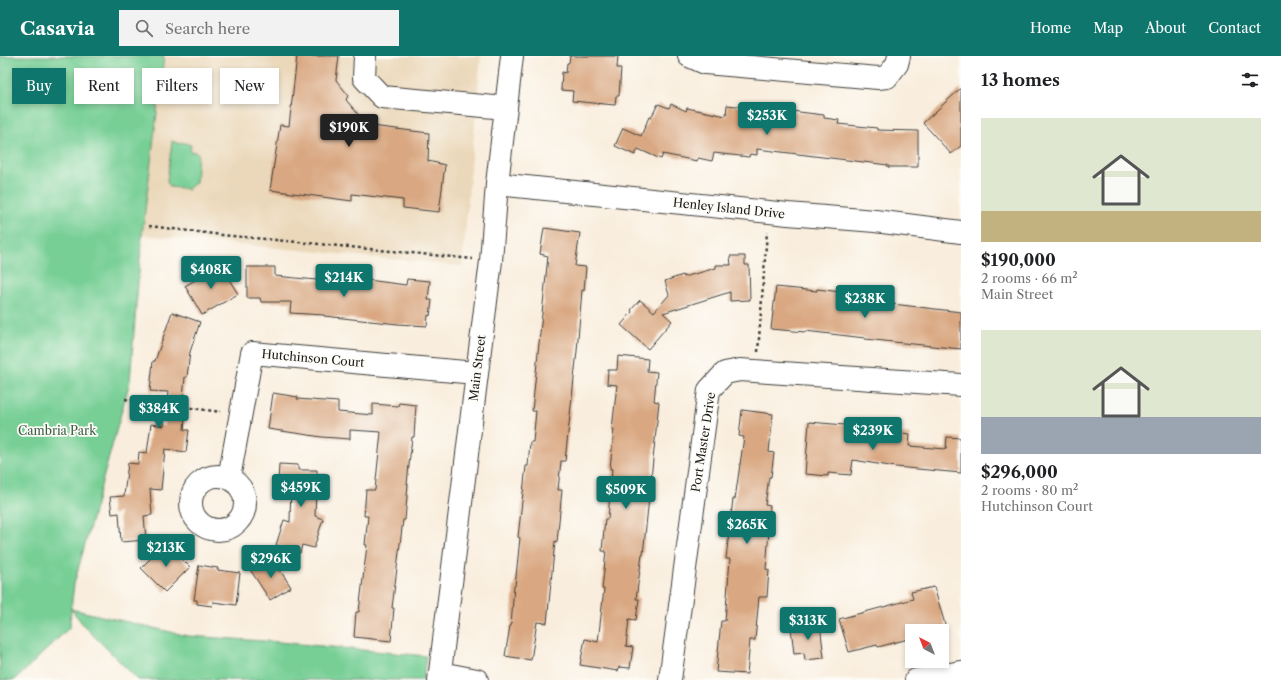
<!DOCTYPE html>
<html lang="en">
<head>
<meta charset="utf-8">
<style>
  body { margin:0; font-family:"Libre Caslon Text",serif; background:#f2f2f2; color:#202124; height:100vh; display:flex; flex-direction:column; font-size:15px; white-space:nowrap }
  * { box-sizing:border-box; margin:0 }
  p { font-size:13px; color:#757577 }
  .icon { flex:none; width:22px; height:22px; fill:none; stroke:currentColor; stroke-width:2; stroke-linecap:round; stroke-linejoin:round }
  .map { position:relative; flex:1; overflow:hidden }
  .details { display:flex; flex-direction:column; background:#fff; width:320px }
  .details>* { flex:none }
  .guide { position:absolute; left:12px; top:12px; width:380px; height:36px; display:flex; gap:8px }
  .needle { width:26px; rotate:318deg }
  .fabs { position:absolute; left:905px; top:568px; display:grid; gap:8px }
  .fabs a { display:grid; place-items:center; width:44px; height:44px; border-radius:0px; background:#fff; box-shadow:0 2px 6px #0003; font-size:20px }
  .price { position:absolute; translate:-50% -34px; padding:0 9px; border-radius:4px; background:#0f766e; color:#fff; font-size:13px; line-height:26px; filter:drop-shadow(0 1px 2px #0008) }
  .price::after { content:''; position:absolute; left:50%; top:24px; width:12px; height:9px; margin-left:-6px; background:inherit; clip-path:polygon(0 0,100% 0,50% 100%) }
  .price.on { background:#222; color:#fff }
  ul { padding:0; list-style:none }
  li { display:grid; align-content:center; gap:8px; height:212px; padding:0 20px }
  li span { display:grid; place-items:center; height:124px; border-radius:0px; color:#555 }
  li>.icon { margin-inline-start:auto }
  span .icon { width:72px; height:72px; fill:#fffc; stroke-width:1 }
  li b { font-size:17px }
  h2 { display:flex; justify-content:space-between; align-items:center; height:48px; padding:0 20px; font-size:17px }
  .chip { padding:0 14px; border-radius:0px; background:#fff; box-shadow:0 2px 6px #0003; font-size:14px; line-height:36px }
  .chip.on { background:#0f766e; color:#fff }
  header { display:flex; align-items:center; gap:24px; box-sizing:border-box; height:56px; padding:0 20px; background:#0f766e; color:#fff }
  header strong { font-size:19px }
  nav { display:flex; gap:22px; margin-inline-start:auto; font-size:14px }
  .search { width:280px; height:36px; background:#f2f2f2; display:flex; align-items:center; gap:10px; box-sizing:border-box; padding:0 14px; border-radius:0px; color:#757577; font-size:15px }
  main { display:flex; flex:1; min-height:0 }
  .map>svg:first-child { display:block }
</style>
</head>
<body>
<header>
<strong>Casavia</strong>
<div class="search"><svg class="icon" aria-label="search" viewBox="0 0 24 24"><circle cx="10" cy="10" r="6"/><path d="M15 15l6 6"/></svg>Search here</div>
<nav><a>Home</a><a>Map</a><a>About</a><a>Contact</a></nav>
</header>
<main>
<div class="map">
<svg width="961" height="624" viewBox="0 0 961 624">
  <rect width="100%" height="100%" fill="#fdfcf7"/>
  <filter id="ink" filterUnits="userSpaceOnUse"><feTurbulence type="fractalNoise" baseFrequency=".025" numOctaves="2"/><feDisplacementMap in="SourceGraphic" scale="8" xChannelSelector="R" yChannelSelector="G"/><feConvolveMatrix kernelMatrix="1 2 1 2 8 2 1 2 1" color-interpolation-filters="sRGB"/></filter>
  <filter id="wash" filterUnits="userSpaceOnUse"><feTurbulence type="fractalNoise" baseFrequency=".012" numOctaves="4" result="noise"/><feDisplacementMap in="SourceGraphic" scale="16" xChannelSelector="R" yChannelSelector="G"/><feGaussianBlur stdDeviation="0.9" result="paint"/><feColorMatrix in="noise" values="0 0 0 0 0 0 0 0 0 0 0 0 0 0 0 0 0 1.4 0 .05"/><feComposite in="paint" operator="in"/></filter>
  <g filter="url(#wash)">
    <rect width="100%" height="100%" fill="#f9eede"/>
    <path fill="#ebd8ba" d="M164 0H481L462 210 142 179Z"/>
    <path fill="#77cf95" stroke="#4a7658" d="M0 0H164L142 179 130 325 74 528 71 553 188 580 279 586 426 600 423 624H138L85 571 71 553 70 571 15 624H0Z
      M172 85 180 88 181 86 191 89 190 95 198 97 196 126 188 133 170 131 167 125Z"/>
    <g id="blocks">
      <path fill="#d9a781" d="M297 0H339L336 24 348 39 346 44 363 64 372 70 429 77 428 105 445 109 439 156 403 152V144L352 138V145L270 134 280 69 289 70Z
        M570 0H618L617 12H621L619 40H616L615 49 572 45 573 35 561 34 562 16 566 17 567 7H569Z
        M961 32V90L951 98 923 67Z
        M658 48 669 52 671 48 686 55 687 52 726 60 727 49 766 53V52L824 59V62L839 64 838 68 877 72V74L918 75V111H888V109L757 93V99L750 98 749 101 714 97 712 105 698 102 697 105 663 98 661 103 638 93 635 99 615 90 623 72 641 80 649 61 651 62Z
        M544 172 580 177 575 210 586 211 584 235 582 234 577 295 565 405H561L558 434H562L557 486 555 485 547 567 537 566 531 604 505 600 510 570H511L514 530H515L520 482 518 481 526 410H528L530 386H533L536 355H532L548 200 540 198Z
        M730 200H745V209H749L750 244 730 245V236L663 257 672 265 648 293 621 269 632 256 631 254 640 244 654 256 669 239 665 225 683 219 684 221 716 212V209H731Z
        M220 209 238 238 202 259 185 230Z
        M247 211H275V220L368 229V224L406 229 407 223 430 225 428 244H432L430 260 428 259 427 270 398 268 324 260V259L290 257 291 246H261L260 242H247Z
        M776 231 817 235V233L841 236V242L961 256V293L865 283V282L805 275V276L771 273Z
        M172 256 200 266 190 296 187 321H185L181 361 185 362 184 374H189L186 396 165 393 161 434 150 433 152 459 144 460 146 484 121 486 119 457 112 458 110 441 124 440 128 407 138 408 139 396 147 397 151 368 164 370 168 336 150 335 153 305H155Z
        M618 300 648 303 647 315 657 316 654 345 659 346 643 499H642L636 543H639L636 564 629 563 626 590 633 591 630 612 619 611 618 615 580 609 585 583 598 586 604 533H602L606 495H602L605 463H608L612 413H610L614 373H612L617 329 607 328 608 314H617Z
        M273 337 298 341 297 343 338 346V356L373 359V348L398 350 399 347 416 349 414 381H412L407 428H408L405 464H403L392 552H394L391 585 354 581 356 556H359L367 489H365L368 460H364L366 434H375L381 376 350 374V383L322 381 268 373Z
        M742 354 773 358 769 396 774 397 771 421H769L765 449 770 450 767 475H769L766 513 769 514 767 541H759L755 584H750L747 618 716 616 721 565H725L730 503H726L728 485 733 443H735L744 381 739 380Z
        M809 366 845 369 873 373V374L910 378 909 390 946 393 947 381 961 382V417L896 411 853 404 851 419 828 417V420L805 418Z
        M279 408 298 409V414H317V418H325L324 434H316L315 460 323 463 314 492 302 489 300 497 276 489 284 464 290 466 291 427H278Z
        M166 487 190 511 165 536 141 512Z
        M272 502 291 531 270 544 251 515Z
        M199 509 218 512 217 514 240 517 236 549 213 546 212 550 197 548V544H194Z
        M934 531 947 575H912V582L878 591 877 589 849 596 839 563 913 543 911 536Z
        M820 568 824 602 805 604 804 597 794 598 791 571Z"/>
    </g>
  </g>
  <g filter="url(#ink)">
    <use href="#blocks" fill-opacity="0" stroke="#3d3c39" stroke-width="1"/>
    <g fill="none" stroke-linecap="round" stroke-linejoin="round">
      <g stroke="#3d3c39" stroke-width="24">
        <path id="minor" d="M365 0 364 22 382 41 506 52
          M689 0 705 7 878 22 887 21 897 8 899 0
          M497 128 788 158 875 165 961 176
          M191 447a27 27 0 1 1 54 0a27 27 0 1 1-54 0Z
          M229 422 252 297 476 317
          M440 617 477 624
          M670 624 709 334 725 317 740 314 961 329
          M916 624 961 616"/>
      </g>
      <g stroke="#3d3c39" stroke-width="24">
        <path id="major" d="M439 624 491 205 497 128 512 0"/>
      </g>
      <path stroke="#3d3c39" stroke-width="2.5" stroke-dasharray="3 3" stroke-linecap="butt" d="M149 170 222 179 308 187 473 203
        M758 296 767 176
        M125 343 221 356"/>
      <use href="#minor" stroke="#fff" stroke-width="22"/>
      <use href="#major" stroke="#fff" stroke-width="22"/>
    </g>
  </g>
  <g text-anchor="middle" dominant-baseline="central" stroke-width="3.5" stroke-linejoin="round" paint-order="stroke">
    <g font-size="12" fill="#1c1c1c" stroke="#fdfcf7">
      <text transform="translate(729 152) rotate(6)">Henley Island Drive</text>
      <text transform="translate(313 302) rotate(5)">Hutchinson Court</text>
      <text transform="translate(477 312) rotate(-83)">Main Street</text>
      <text transform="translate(703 386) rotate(-81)">Port Master Drive</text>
    </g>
    <g font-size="12" fill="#3c5b46" stroke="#fdfcf7">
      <text x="57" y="374">Cambria Park</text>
    </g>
  </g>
</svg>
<div class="fabs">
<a><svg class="needle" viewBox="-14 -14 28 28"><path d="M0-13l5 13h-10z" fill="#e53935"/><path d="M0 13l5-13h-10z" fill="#757577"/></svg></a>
</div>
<b class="price" style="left:767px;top:80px">$253K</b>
<b class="price on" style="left:349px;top:92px">$190K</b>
<b class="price" style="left:211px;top:234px">$408K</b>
<b class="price" style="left:344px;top:242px">$214K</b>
<b class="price" style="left:865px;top:263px">$238K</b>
<b class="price" style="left:159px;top:373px">$384K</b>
<b class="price" style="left:873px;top:395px">$239K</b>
<b class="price" style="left:301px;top:452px">$459K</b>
<b class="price" style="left:626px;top:454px">$509K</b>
<b class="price" style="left:747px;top:489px">$265K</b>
<b class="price" style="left:166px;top:512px">$213K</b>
<b class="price" style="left:271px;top:523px">$296K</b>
<b class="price" style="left:808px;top:585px">$313K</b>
<div class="guide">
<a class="chip on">Buy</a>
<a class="chip">Rent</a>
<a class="chip">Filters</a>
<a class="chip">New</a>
</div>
</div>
<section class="details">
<h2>13 homes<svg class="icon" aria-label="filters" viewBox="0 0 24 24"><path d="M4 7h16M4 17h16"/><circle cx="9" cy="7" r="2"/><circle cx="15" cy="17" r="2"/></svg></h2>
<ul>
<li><span style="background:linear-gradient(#dfe7d0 75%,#c2b280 0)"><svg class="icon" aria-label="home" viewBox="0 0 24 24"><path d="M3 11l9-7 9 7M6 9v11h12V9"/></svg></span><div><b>$190,000</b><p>2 rooms · 66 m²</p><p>Main Street</p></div></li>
<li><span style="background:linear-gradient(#dfe7d0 70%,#9aa5b1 0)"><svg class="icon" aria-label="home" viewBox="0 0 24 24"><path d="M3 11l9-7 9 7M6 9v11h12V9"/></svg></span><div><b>$296,000</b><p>2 rooms · 80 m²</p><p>Hutchinson Court</p></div></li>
</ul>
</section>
</main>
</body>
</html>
